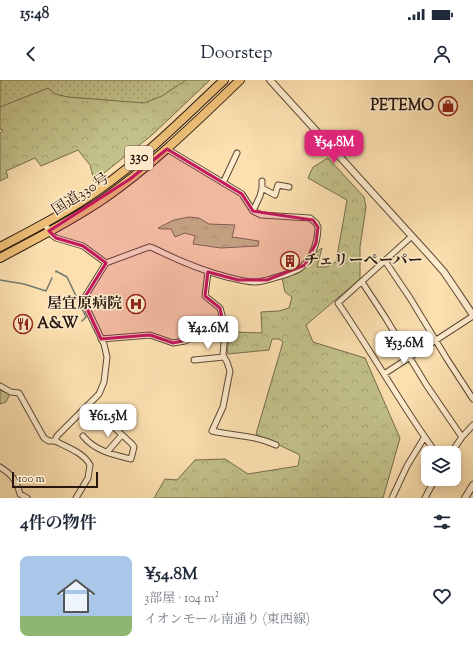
<!DOCTYPE html>
<html lang="ja">
<head>
<meta charset="utf-8">
<style>
  body { margin:0; font-family:"Sorts Mill Goudy","Noto Serif JP",serif; background:#f6f6f7; color:#1f2937; height:100vh; display:flex; flex-direction:column; font-size:15px; white-space:nowrap }
  * { box-sizing:border-box; margin:0 }
  p { font-size:13px; color:#747a83 }
  .icon { flex:none; width:22px; height:22px; fill:none; stroke:currentColor; stroke-width:2; stroke-linecap:round; stroke-linejoin:round }
  .map { position:relative; height:418px; overflow:hidden }
  .panel { display:flex; flex-direction:column; background:#fff; flex:1 }
  .panel>* { flex:none }
  .controls { position:absolute; left:421px; top:366px; display:grid; gap:8px }
  .controls a { display:grid; place-items:center; width:40px; height:40px; border-radius:8px; background:#fff; box-shadow:0 2px 10px #0003; font-size:20px }
  .scale { position:absolute; left:12px; bottom:10px; width:86px; box-sizing:border-box; padding-left:4px; border:2px solid #28170f; border-top:0; font-size:11px; line-height:14px; white-space:nowrap; color:#28170f; -webkit-text-stroke:3px #fdebcc; paint-order:stroke }
  .price { position:absolute; translate:-50% -34px; padding:0 9px; border-radius:8px; background:#fff; color:#222; font-size:13px; line-height:26px; filter:drop-shadow(0 1px 2px #0008) }
  .price::after { content:''; position:absolute; left:50%; top:24px; width:12px; height:9px; margin-left:-6px; background:inherit; clip-path:polygon(0 0,100% 0,50% 100%) }
  .price.selected { background:#db2777; color:#fff }
  ul { padding:0; list-style:none }
  li { display:flex; align-items:center; gap:12px; height:100px; padding:0 20px }
  li span { display:grid; place-items:center; flex:none; width:112px; height:80px; border-radius:8px; color:#555 }
  li>.icon { margin-inline-start:auto }
  span .icon { width:48px; height:48px; fill:#fffc; stroke-width:1 }
  li b { font-size:17px }
  h2 { display:flex; justify-content:space-between; align-items:center; height:48px; padding:0 20px; font-size:17px }
  .status { display:flex; justify-content:space-between; align-items:center; height:28px; padding:0 20px; background:#fff; direction:ltr }
  .status svg { height:11px; fill:currentColor }
  header { display:flex; justify-content:space-between; align-items:center; height:52px; padding:0 20px; background:#fff; font-size:18px; font-weight:600 }
  .map>svg:first-child { display:block }
</style>
</head>
<body>
<div class="status"><b>15:48</b><svg viewBox="0 0 49 12"><path d="M0 12V9h3v3zM5 12V6h3v6zM10 12V3h3v9zM15 12V0h3v12zM26 1h20v11H26zM47 4h2v5h-2z"/></svg></div>
<header><svg class="icon" aria-label="back" viewBox="0 0 24 24"><path d="M15 5l-7 7 7 7"/></svg>Doorstep<svg class="icon" aria-label="person" viewBox="0 0 24 24"><circle cx="12" cy="8" r="4"/><path d="M4 21q1-7 8-7t8 7"/></svg></header>
<div class="map">
<svg width="473" height="418" viewBox="0 0 473 418">
  <defs>
    <pattern id="green-dots" width="8" height="8" patternUnits="userSpaceOnUse"><rect width="8" height="8" fill="#c2c189"/><path d="M2 2h.1M6 6h.1" fill="none" stroke="#a7a575" stroke-width="1.8" stroke-linecap="round"/></pattern>
    <pattern id="forest-crowns" width="20" height="18" patternUnits="userSpaceOnUse"><rect width="20" height="18" fill="#c2c189"/><path d="M2 6a3 3 0 1 1 6 0M12 15a3 3 0 1 1 6 0" fill="none" stroke="#a7a575"/></pattern>
  </defs>
  <rect width="100%" height="100%" fill="#fce0b0"/>
  <filter id="stains"><feTurbulence type="fractalNoise" baseFrequency=".005" numOctaves="4"/><feColorMatrix values="0 0 0 0 .2 0 0 0 0 .09 0 0 0 0 .02 0 0 0 .5 -.17"/></filter>
  <radialGradient id="worn" r=".72"><stop offset=".6" stop-color="#630" stop-opacity="0"/><stop offset="1" stop-color="#630" stop-opacity=".3"/></radialGradient>
  <path fill="url(#green-dots)" stroke="#756c4c" d="M0 0H201L149 51 0 44Z"/>
  <path fill="url(#forest-crowns)" stroke="#756c4c" d="M186 0H210L152 55 94 101 90 85 78 70 41 86 35 78 6 91 8 97 0 101V53L3 50 0 49V27L48 8 55 14 68 17 144 23 162 16Z
    M328 78 364 117 366 127 360 167V199L306 245 313 262 365 278 400 358 383 418H154L165 399 177 400 195 380 225 379 248 394 298 386 300 375 256 354 283 262 279 259H272L269 270 228 274 227 270 231 252 262 253 261 232 279 231 289 228 292 217 285 212 282 198C288 196 295 195 300 192 309 185 312 174 322 168L317 187H326L336 182 347 120 308 98 313 87Z
    M189 137 199 138 209 144 235 145 232 157 259 161 258 166 221 168 193 164 195 156 185 153 175 157 171 149H161L158 148 174 140Z
    M0 310 10 314 6 322 0 324Z"/>
  <g fill="none" stroke-linecap="round" stroke-linejoin="round">
    <path stroke="#707a70" stroke-width="1.5" d="M56 192V191L67 197 86 237 82 241
      M0 200 24 204 46 211 52 198"/>
    <g stroke="#5d4937" stroke-width="7">
      <path id="minor" d="M223 103 237 73
        M262 108V101
        M253 131 260 116 262 108 275 115 278 105 289 107
        M44 143 52 155 56 158 83 166 106 183
        M412 156 338 223C372 272 401 325 436 373
        M385 181 410 218 447 279 473 319
        M362 202 385 237 427 306 462 357
        M225 252 223 275 227 282 230 291 223 327 212 351C235 356 254 355 276 365
        M101 259 150 255 173 263 185 261 194 256 225 252V246L220 228 205 216 208 192
        M194 280 224 277
        M384 294 473 236
        M0 306 11 312 19 313 44 358 49 361H55
        M83 356C95 371 114 375 131 379L134 367 132 364 105 339C94 341 92 333 89 325
        M107 372 122 355
        M451 373 462 357 473 345
        M0 387C12 395 16 399 20 414L27 418
        M76 418 88 398 90 385C84 373 67 367 55 361L57 356 99 314 104 302 107 277 104 264 83 220 106 183 149 167 153 168C177 180 200 190 227 197 235 199 245 202 254 202 265 202 276 197 287 194 292 192 299 190 303 186 313 178 318 159 318 147L316 143 310 138 261 135 253 131 242 114 167 69
        M392 418 407 386 424 358
        M425 418 435 399"/>
    </g>
    <g stroke="#5d4937" stroke-width="8">
      <path id="tertiary" d="M270 0 429 175 444 192 473 235
        M465 418 473 405"/>
    </g>
    <g stroke="#28170f" stroke-width="10">
      <path id="trunk" d="M0 167C34 149 69 131 100 109 145 77 184 38 224 0
        M0 178C35 159 72 141 105 118 154 84 197 41 240 0"/>
    </g>
    <use href="#minor" stroke="#fdebcc" stroke-width="5"/>
    <use href="#tertiary" stroke="#fdebcc" stroke-width="6"/>
    <use href="#trunk" stroke="#eec078" stroke-width="8"/>
  </g>
  <path fill="#c2185b" fill-opacity="0.2" stroke="#c2185b" stroke-width="3" stroke-linejoin="round" d="M167 69 242 114 253 131 313 140 318 147 316 163 305 185 267 200H238L208 192 205 216 220 228 225 252 173 263 150 255 101 259 83 220 106 183 83 166 56 158 49 151 130 99Z"/>
  <defs>
    <g id="shop-ring" transform="scale(1)"><circle r="9.5" fill="#fdebcc" stroke="#8f2418" stroke-width="1.5"/><path d="M-5-2.5h2.3a2.7 3.5 0 0 1 5.4 0H5L5.5 6h-11ZM-1.5-2.5h3a1.5 2.3 0 0 0-3 0Z" fill="#8f2418"/></g>
    <g id="building-ring" transform="scale(1)"><circle r="9.5" fill="#fdebcc" stroke="#8f2418" stroke-width="1.5"/><path d="M-4-6H4V6H1V3H-1V6H-4ZM-2.5-4.3h1.7v1.8h-1.7ZM.8-4.3h1.7v1.8H.8ZM-2.5-1h1.7V.8h-1.7ZM.8-1h1.7V.8H.8Z" fill="#8f2418"/></g>
    <g id="hospital-ring" transform="scale(1)"><circle r="9.5" fill="#fdebcc" stroke="#8f2418" stroke-width="1.5"/><path d="M-5-5h3v3.5h4V-5h3V5h-3V1.5h-4V5h-3Z" fill="#8f2418"/></g>
    <g id="restaurant-ring" transform="scale(1)"><circle r="9.5" fill="#fdebcc" stroke="#8f2418" stroke-width="1.5"/><path d="M-5-6h1v4h1v-4h1v4h1v-4h1v5L-1.5 .5V6h-2V.5L-5-1ZM5-6V6H3V1.5H1.5Q1.5-4 5-6Z" fill="#8f2418"/></g>
  </defs>
  <g fill-rule="evenodd">
    <use href="#shop-ring" x="448" y="26"/>
    <use href="#building-ring" x="290" y="181"/>
    <use href="#hospital-ring" x="136" y="224"/>
    <use href="#restaurant-ring" x="23" y="244"/>
  </g>
  <g text-anchor="middle" dominant-baseline="central" stroke-width="3" stroke-linejoin="round" paint-order="stroke">
    <rect fill="#fdebcc" stroke="#685748" stroke-width="1" x="125" y="66" width="28" height="24" rx="3"/>
    <g font-size="14" font-weight="bold" fill="#28170f">
      <text x="139" y="78">330</text>
    </g>
    <g font-size="15" font-weight="bold" fill="#28170f" stroke="#fdebcc" text-anchor="end">
      <text x="434" y="26">PETEMO</text>
      <text x="304" y="181" text-anchor="start">チェリーペーパー</text>
      <text x="122" y="224">屋宜原病院</text>
      <text x="37" y="244" text-anchor="start">A&amp;W</text>
    </g>
    <g font-size="15" fill="#28170f" stroke="#fdebcc">
      <text transform="translate(81 115) rotate(-33)">国道330号</text>
    </g>
  </g>
  <rect width="100%" height="100%" filter="url(#stains)"/>
  <rect width="100%" height="100%" fill="url(#worn)"/>
</svg>
<div class="controls">
<a><svg class="icon" aria-label="layers" viewBox="0 0 24 24"><path d="M12 4l9 5-9 5-9-5zM3 14l9 5 9-5"/></svg></a>
</div>
<div class="scale">100 m</div>
<b class="price selected" style="left:334px;top:84px">¥54.8M</b>
<b class="price" style="left:208px;top:270px">¥42.6M</b>
<b class="price" style="left:404px;top:285px">¥53.6M</b>
<b class="price" style="left:108px;top:358px">¥61.5M</b>
</div>
<section class="panel">
<h2>4件の物件<svg class="icon" aria-label="filters" viewBox="0 0 24 24"><path d="M4 7h16M4 17h16"/><circle cx="9" cy="7" r="2"/><circle cx="15" cy="17" r="2"/></svg></h2>
<ul>
<li><span style="background:linear-gradient(#a9c7e8 75%,#8fb573 0)"><svg class="icon" aria-label="home" viewBox="0 0 24 24"><path d="M3 11l9-7 9 7M6 9v11h12V9"/></svg></span><div><b>¥54.8M</b><p>3部屋 · 104 m²</p><p>イオンモール南通り (東西線)</p></div><svg class="icon" aria-label="heart" viewBox="0 0 24 24"><path d="M12 20l-8-8c-3-5 5-10 8-4 3-6 11-1 8 4z"/></svg></li>
</ul>
</section>
</body>
</html>
